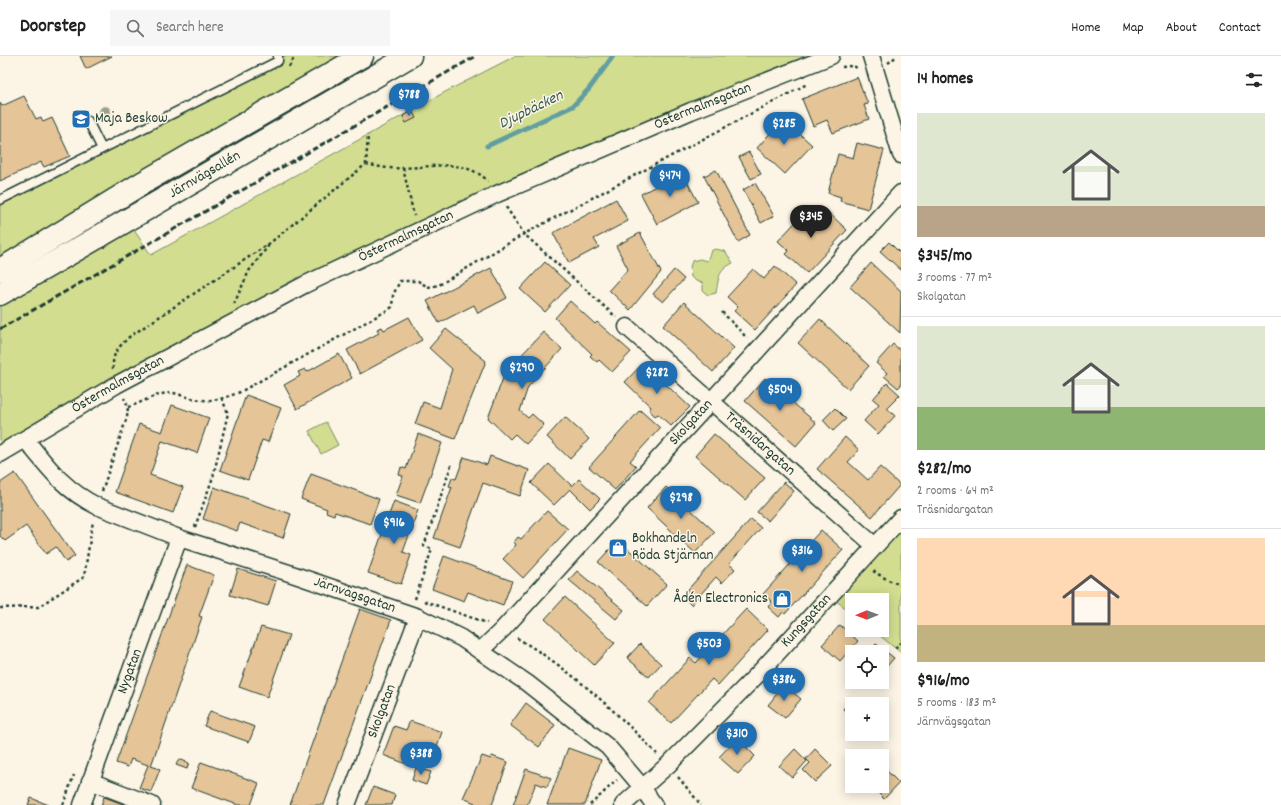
<!DOCTYPE html>
<html lang="en">
<head>
<meta charset="utf-8">
<style>
  body { margin:0; font-family:Dekko,sans-serif; background:#f6f6f6; color:#222; height:100vh; display:flex; flex-direction:column; font-size:15px; white-space:nowrap }
  * { box-sizing:border-box; margin:0 }
  p { font-size:13px; color:#767676 }
  .icon { flex:none; width:22px; height:22px; fill:none; stroke:currentColor; stroke-width:2; stroke-linecap:round; stroke-linejoin:round }
  .map { position:relative; flex:1; overflow:hidden }
  .details { display:flex; flex-direction:column; background:#fff; width:380px }
  .details>* { flex:none }
  .needle { width:26px; rotate:269deg }
  .tools { position:absolute; left:845px; top:537px; display:grid; gap:8px }
  .tools a { display:grid; place-items:center; width:44px; height:44px; border-radius:0px; background:#fff; box-shadow:0 2px 10px #0003; font-size:20px }
  .price { position:absolute; translate:-50% -34px; padding:0 9px; border-radius:14px; background:#1f6fb2; color:#fff; font-size:13px; line-height:26px; filter:drop-shadow(0 1px 2px #0008) }
  .price::after { content:''; position:absolute; left:50%; top:24px; width:12px; height:9px; margin-left:-6px; background:inherit; clip-path:polygon(0 0,100% 0,50% 100%) }
  .price.on { background:#222; color:#fff }
  ul { padding:0; list-style:none }
  li { display:grid; align-content:center; gap:8px; height:212px; padding:0 16px }
  li+li { border-top:1px solid #e0e0e0 }
  li span { display:grid; place-items:center; height:124px; border-radius:0px; color:#555 }
  li>.icon { margin-inline-start:auto }
  span .icon { width:72px; height:72px; fill:#fffc; stroke-width:1 }
  li b { font-size:17px }
  h2 { display:flex; justify-content:space-between; align-items:center; height:48px; padding:0 16px; font-size:17px }
  header { display:flex; align-items:center; gap:24px; box-sizing:border-box; height:56px; padding:0 20px; background:#fff; border-bottom:1px solid #e0e0e0 }
  header strong { font-size:19px }
  nav { display:flex; gap:22px; margin-inline-start:auto; font-size:14px }
  .search { width:280px; height:36px; background:#f6f6f6; display:flex; align-items:center; gap:10px; box-sizing:border-box; padding:0 14px; border-radius:0px; color:#767676; font-size:15px }
  main { display:flex; flex:1; min-height:0 }
  .map>svg:first-child { display:block }
</style>
</head>
<body>
<header>
<strong>Doorstep</strong>
<div class="search"><svg class="icon" aria-label="search" viewBox="0 0 24 24"><circle cx="10" cy="10" r="6"/><path d="M15 15l6 6"/></svg>Search here</div>
<nav><a>Home</a><a>Map</a><a>About</a><a>Contact</a></nav>
</header>
<main>
<div class="map">
<svg width="901" height="749" viewBox="0 0 901 749">
  <rect width="100%" height="100%" fill="#fcf5e5"/>
  <filter id="ink" filterUnits="userSpaceOnUse"><feTurbulence type="fractalNoise" baseFrequency=".025" numOctaves="2"/><feDisplacementMap in="SourceGraphic" scale="8" xChannelSelector="R" yChannelSelector="G"/><feConvolveMatrix kernelMatrix="1 2 1 2 8 2 1 2 1" color-interpolation-filters="sRGB"/></filter>
  <g filter="url(#ink)">
    <path fill="#d2dd90" stroke="#788d62" d="M278 0H362L114 145 151 199 447 35 515 0H831L304 229 0 398V144L278 5Z
      M715 193 725 195 733 207C717 215 719 222 716 237L708 239 703 235V227L696 225 691 221 690 211 692 205 700 203 707 205 711 195Z
      M326 366 338 389 321 398 309 375Z
      M901 462V597L873 574H882V544H852V557L830 540Z"/>
    <g fill="none" stroke-linecap="round" stroke-linejoin="round">
      <path stroke="#629ea1" stroke-width="5" d="M487 90 573 50 589 33 613 0"/>
    </g>
    <path fill="#e5c497" stroke="#1f3d34" d="M80 0H112L86 13Z
      M857 21 868 48 864 49 869 63 833 77 827 64 813 70 802 43Z
      M24 40 36 63 41 61 43 66 52 62 70 100 44 111 41 106 0 125V47L2 50Z
      M412 55 416 62 406 67 403 60Z
      M783 63 812 89 785 118 757 92Z
      M857 87 884 94 868 153 840 145 841 141 828 137 838 98 853 102Z
      M749 96 761 118 751 123 739 101Z
      M716 114 750 179 738 186 704 120Z
      M682 116 698 146 657 168 641 138Z
      M755 127 774 160 761 167 743 134Z
      M616 143 628 165 594 183 599 191 569 207 553 177Z
      M827 155 847 174 807 217 786 198 789 195 778 185 805 156 816 167Z
      M640 177 661 216 630 254 609 234 628 213 616 190Z
      M889 186 901 198V214L880 195Z
      M545 206 570 229 545 256 520 233Z
      M871 207 901 235 900 277 850 231Z
      M775 210 796 229 755 274 734 255 738 251 727 241 753 213 764 223Z
      M491 212 507 242 478 257 474 249 439 267 427 245Z
      M674 214 684 223 663 246 653 238Z
      M570 245 595 268 597 266 631 296 612 316 599 304 597 306 590 300 592 298 555 262Z
      M684 246 734 292 713 316 663 270Z
      M409 261 422 284 360 318 347 294 379 277 377 273 382 271 384 274Z
      M820 263 869 310 848 333 798 287Z
      M446 273 486 305 455 383 415 368 423 346 440 352 452 313 429 292Z
      M543 276 562 293 528 331 520 355 528 362 532 358 544 369 526 388 515 378 510 383 488 362 505 317 509 313 506 311 511 305 514 307Z
      M893 288 901 295V329L898 332 884 320 887 317 876 307Z
      M339 298 352 322 297 353 284 329 300 320 298 316 305 313 307 316Z
      M643 307 690 351 671 370 658 358 655 360 649 354 651 351 625 326Z
      M765 322 816 367 796 390 745 345Z
      M887 327 900 339 887 352 895 360 878 378 864 365 879 348 873 343Z
      M246 339 281 352 268 386 262 384 248 424 220 414Z
      M172 349 209 362 197 397 162 385 150 419 183 431 173 457 115 436 139 368 162 376Z
      M835 352 846 363 833 375 823 364Z
      M640 354 660 372 630 405 636 410 615 434 589 411Z
      M565 361 589 383 570 403 547 381Z
      M418 378 442 387 420 447 396 439 403 420 399 419 401 411 406 413Z
      M714 378 765 422 745 444 695 400Z
      M845 381 859 394 848 406 868 424 880 411 900 429 872 461 817 413Z
      M490 400 529 414 520 440 483 427 460 491 434 482 452 431 449 430 452 422 456 423 464 401 487 409Z
      M549 408 572 430 579 423 600 443 590 453 570 433 554 449 531 427Z
      M15 417 75 500 66 506 56 491 46 498 26 470 5 485 0 480V427Z
      M311 418 379 443 370 468 335 456 334 459 326 456 327 453 301 443Z
      M784 426 794 435 768 465 757 456Z
      M214 431 291 458 283 482 240 467 237 475 203 463Z
      M666 431 715 476 695 497 647 452Z
      M394 445 418 454 403 496 411 499 401 528 368 517Z
      M547 455 568 473 523 522 503 503 516 489 514 486 518 481 521 483Z
      M751 463 761 472 729 508 735 513 722 527 716 521 691 549 682 540Z
      M821 474 843 494 785 558 783 556 779 561 768 551 772 546 763 538Z
      M618 484 667 528 647 550 598 506Z
      M444 500 512 525 503 549 468 536 464 545 432 533Z
      M187 509 214 519 199 560 202 561 151 710 160 713 151 736 139 732 148 709 131 703 128 711 116 707Z
      M238 513 276 525 268 550 230 539Z
      M577 515 624 554 616 563 569 524Z
      M565 541 615 587 594 609 545 563Z
      M360 553 391 564 324 749H290Z
      M746 553 768 574 718 629 712 623 671 667 649 647 690 602 696 607Z
      M840 569 858 585 840 605 822 589Z
      M261 571 289 579 267 641 239 631Z
      M640 588 661 608 649 621 627 602Z
      M876 588 894 602 882 616V596H869Z
      M784 629 801 643 785 662 768 649Z
      M852 643 858 648H852V660L843 653Z
      M526 647 555 669 539 691 510 669Z
      M210 655 255 671 249 686 204 670Z
      M410 665 442 676 435 696 416 689 414 695 417 696 414 706 410 704 409 709 383 699 394 670 406 674Z
      M737 682 755 700 738 718 719 701Z
      M568 692 601 704 585 749H547Z
      M795 693 807 705 792 722 779 710Z
      M815 693 832 710 815 726 803 714 810 707 806 703Z
      M482 700 491 703 492 700 508 706 492 749H474L475 747 463 742Z
      M179 703 189 707 187 713 176 709Z
      M201 706 259 727 251 749H238L191 732Z
      M883 711 899 727 884 743 871 730H882Z
      M416 712 431 716 426 729 412 724Z
      M526 713 551 722 547 731 536 727 527 749H513Z
      M373 731 395 739 392 749H366Z
      M104 741 126 749H101Z
      M31 742 49 749H28Z"/>
    <g fill="none" stroke-linecap="round" stroke-linejoin="round">
      <g stroke="#1f3d34" stroke-width="11">
        <path id="lane" d="M88 65 102 93
          M0 144 278 5V0"/>
      </g>
      <g stroke="#1f3d34" stroke-width="19">
        <g id="street">
          <path d="M871 0 901 99"/>
          <path id="s1" d="M627 271 875 490"/>
          <path id="s2" d="M25 383C48 411 64 434 97 450L179 482 286 516 418 561 461 582 527 627 608 691 642 731 654 749"/>
          <path id="s3" d="M0 398 116 329 304 229 497 138 691 55 831 0"/>
          <path id="s4" d="M480 595 503 573 901 137"/>
          <path d="M90 725 152 749"/>
          <path id="s5" d="M82 749 179 482"/>
          <path id="s6" d="M347 749 418 561"/>
          <path id="s7" d="M623 749 668 709 759 617 901 462"/>
        </g>
      </g>
      <g stroke="#1f3d34" stroke-width="25">
        <g id="secondary">
          <path d="M0 214 144 126 362 0"/>
          <path id="s8" d="M0 238 410 0"/>
        </g>
      </g>
      <path stroke="#1f3d34" stroke-width="2.5" stroke-dasharray="3 3" stroke-linecap="butt" d="M888 7 897 0
        M289 11 295 0
        M842 11 851 10 859 12
        M366 108C378 111 390 113 403 112 433 111 464 102 488 125
        M403 112 414 160
        M506 151 524 178 616 261
        M234 248 249 215 269 189
        M722 256 747 282
        M113 313C112 297 118 292 129 281L270 187 366 108 368 79
        M128 351C142 347 158 336 173 337 179 338 186 341 191 342 209 347 223 343 240 336L388 254 392 251 393 239 400 225H418L428 231 439 229 524 178 807 28
        M102 435 127 361 128 351 124 342
        M195 471 213 421 228 357 222 343
        M873 515 888 524 901 529
        M415 543 432 493 424 490 452 407
        M424 545 487 567
        M0 552 38 551 84 521 93 465
        M517 582C573 615 612 652 657 698
        M895 592 901 587
        M678 721 701 749
        M63 749 74 719
        M590 749 617 724"/>
      <use href="#lane" stroke="#fcf5e5" stroke-width="8"/>
      <use href="#street" stroke="#fcf5e5" stroke-width="16"/>
      <use href="#secondary" stroke="#fcf5e5" stroke-width="22"/>
      <path stroke="#1f3d34" stroke-width="3" stroke-dasharray="6 3" stroke-linecap="butt" d="M0 273 476 0"/>
    </g>
    <circle fill="#96a18e" cx="105" cy="56" r="6"/>
  </g>
  <defs>
    <g id="school-square" transform="scale(1)"><rect x="-9" y="-9" width="18" height="18" rx="4" fill="#1f6fb2" stroke="#fcf5e5"/><path d="M0-5L7-2L0 1L-7-2ZM-4 1L0 2.5L4 1V4Q0 6-4 4Z" fill="#fff"/></g>
    <g id="shop-square" transform="scale(1)"><rect x="-9" y="-9" width="18" height="18" rx="4" fill="#1f6fb2" stroke="#fcf5e5"/><path d="M-5-2.5h2.3a2.7 3.5 0 0 1 5.4 0H5L5.5 6h-11ZM-1.5-2.5h3a1.5 2.3 0 0 0-3 0Z" fill="#fff"/></g>
  </defs>
  <g fill-rule="evenodd">
    <use href="#school-square" x="81" y="63"/>
    <use href="#shop-square" x="618" y="492"/>
    <use href="#shop-square" x="782" y="543"/>
  </g>
  <g text-anchor="middle" dominant-baseline="central" stroke-width="3" stroke-linejoin="round" paint-order="stroke">
    <g font-size="15" fill="#1f3d34" stroke="#fcf5e5">
      <text stroke="none"><textPath href="#s3" startOffset="785">Östermalmsgatan</textPath></text>
      <text stroke="none"><textPath href="#s8" startOffset="237">Järnvägsallén</textPath></text>
      <text stroke="none"><textPath href="#s3" startOffset="461">Östermalmsgatan</textPath></text>
      <text stroke="none"><textPath href="#s3" startOffset="137">Östermalmsgatan</textPath></text>
      <text stroke="none"><textPath href="#s4" startOffset="311">Skolgatan</textPath></text>
      <text stroke="none"><textPath href="#s1" startOffset="177">Träsnidargatan</textPath></text>
      <text stroke="none"><textPath href="#s2" startOffset="372">Järnvägsgatan</textPath></text>
      <text stroke="none"><textPath href="#s7" startOffset="260">Kungsgatan</textPath></text>
      <text stroke="none"><textPath href="#s5" startOffset="142">Nygatan</textPath></text>
      <text stroke="none"><textPath href="#s6" startOffset="100">Skolgatan</textPath></text>
    </g>
    <g font-size="15" fill="#1f3d34" stroke="#fcf5e5" text-anchor="start">
      <text x="95" y="63">Maja Beskow</text>
      <text x="632" y="483">Bokhandeln<tspan x="632" dy="17">Röda Stjärnan</tspan></text>
      <text x="768" y="543" text-anchor="end">Ådén Electronics</text>
    </g>
    <g font-size="16" font-style="italic" fill="#355d58" stroke="#fcf5e5">
      <text transform="translate(531 54) rotate(-26)">Djupbäcken</text>
    </g>
  </g>
</svg>
<div class="tools">
<a><svg class="needle" viewBox="-14 -14 28 28"><path d="M0-13l5 13h-10z" fill="#e53935"/><path d="M0 13l5-13h-10z" fill="#767676"/></svg></a>
<a><svg class="icon" aria-label="locate" viewBox="0 0 24 24"><circle cx="12" cy="12" r="6"/><path d="M12 2v4M12 18v4M2 12h4M18 12h4"/></svg></a>
<a>+</a>
<a>−</a>
</div>
<b class="price" style="left:409px;top:61px">$788</b>
<b class="price" style="left:784px;top:90px">$285</b>
<b class="price" style="left:670px;top:142px">$474</b>
<b class="price on" style="left:811px;top:183px">$345</b>
<b class="price" style="left:522px;top:334px">$290</b>
<b class="price" style="left:657px;top:339px">$282</b>
<b class="price" style="left:780px;top:356px">$504</b>
<b class="price" style="left:681px;top:464px">$298</b>
<b class="price" style="left:394px;top:489px">$916</b>
<b class="price" style="left:802px;top:517px">$316</b>
<b class="price" style="left:709px;top:610px">$503</b>
<b class="price" style="left:784px;top:646px">$386</b>
<b class="price" style="left:737px;top:700px">$310</b>
<b class="price" style="left:421px;top:720px">$388</b>
</div>
<section class="details">
<h2>14 homes<svg class="icon" aria-label="filters" viewBox="0 0 24 24"><path d="M4 7h16M4 17h16"/><circle cx="9" cy="7" r="2"/><circle cx="15" cy="17" r="2"/></svg></h2>
<ul>
<li><span style="background:linear-gradient(#dfe7d0 75%,#b9a48a 0)"><svg class="icon" aria-label="home" viewBox="0 0 24 24"><path d="M3 11l9-7 9 7M6 9v11h12V9"/></svg></span><div><b>$345/mo</b><p>3 rooms · 77 m²</p><p>Skolgatan</p></div></li>
<li><span style="background:linear-gradient(#dfe7d0 65%,#8fb573 0)"><svg class="icon" aria-label="home" viewBox="0 0 24 24"><path d="M3 11l9-7 9 7M6 9v11h12V9"/></svg></span><div><b>$282/mo</b><p>2 rooms · 64 m²</p><p>Träsnidargatan</p></div></li>
<li><span style="background:linear-gradient(#ffd9b3 70%,#c2b280 0)"><svg class="icon" aria-label="home" viewBox="0 0 24 24"><path d="M3 11l9-7 9 7M6 9v11h12V9"/></svg></span><div><b>$916/mo</b><p>5 rooms · 183 m²</p><p>Järnvägsgatan</p></div></li>
</ul>
</section>
</main>
</body>
</html>
